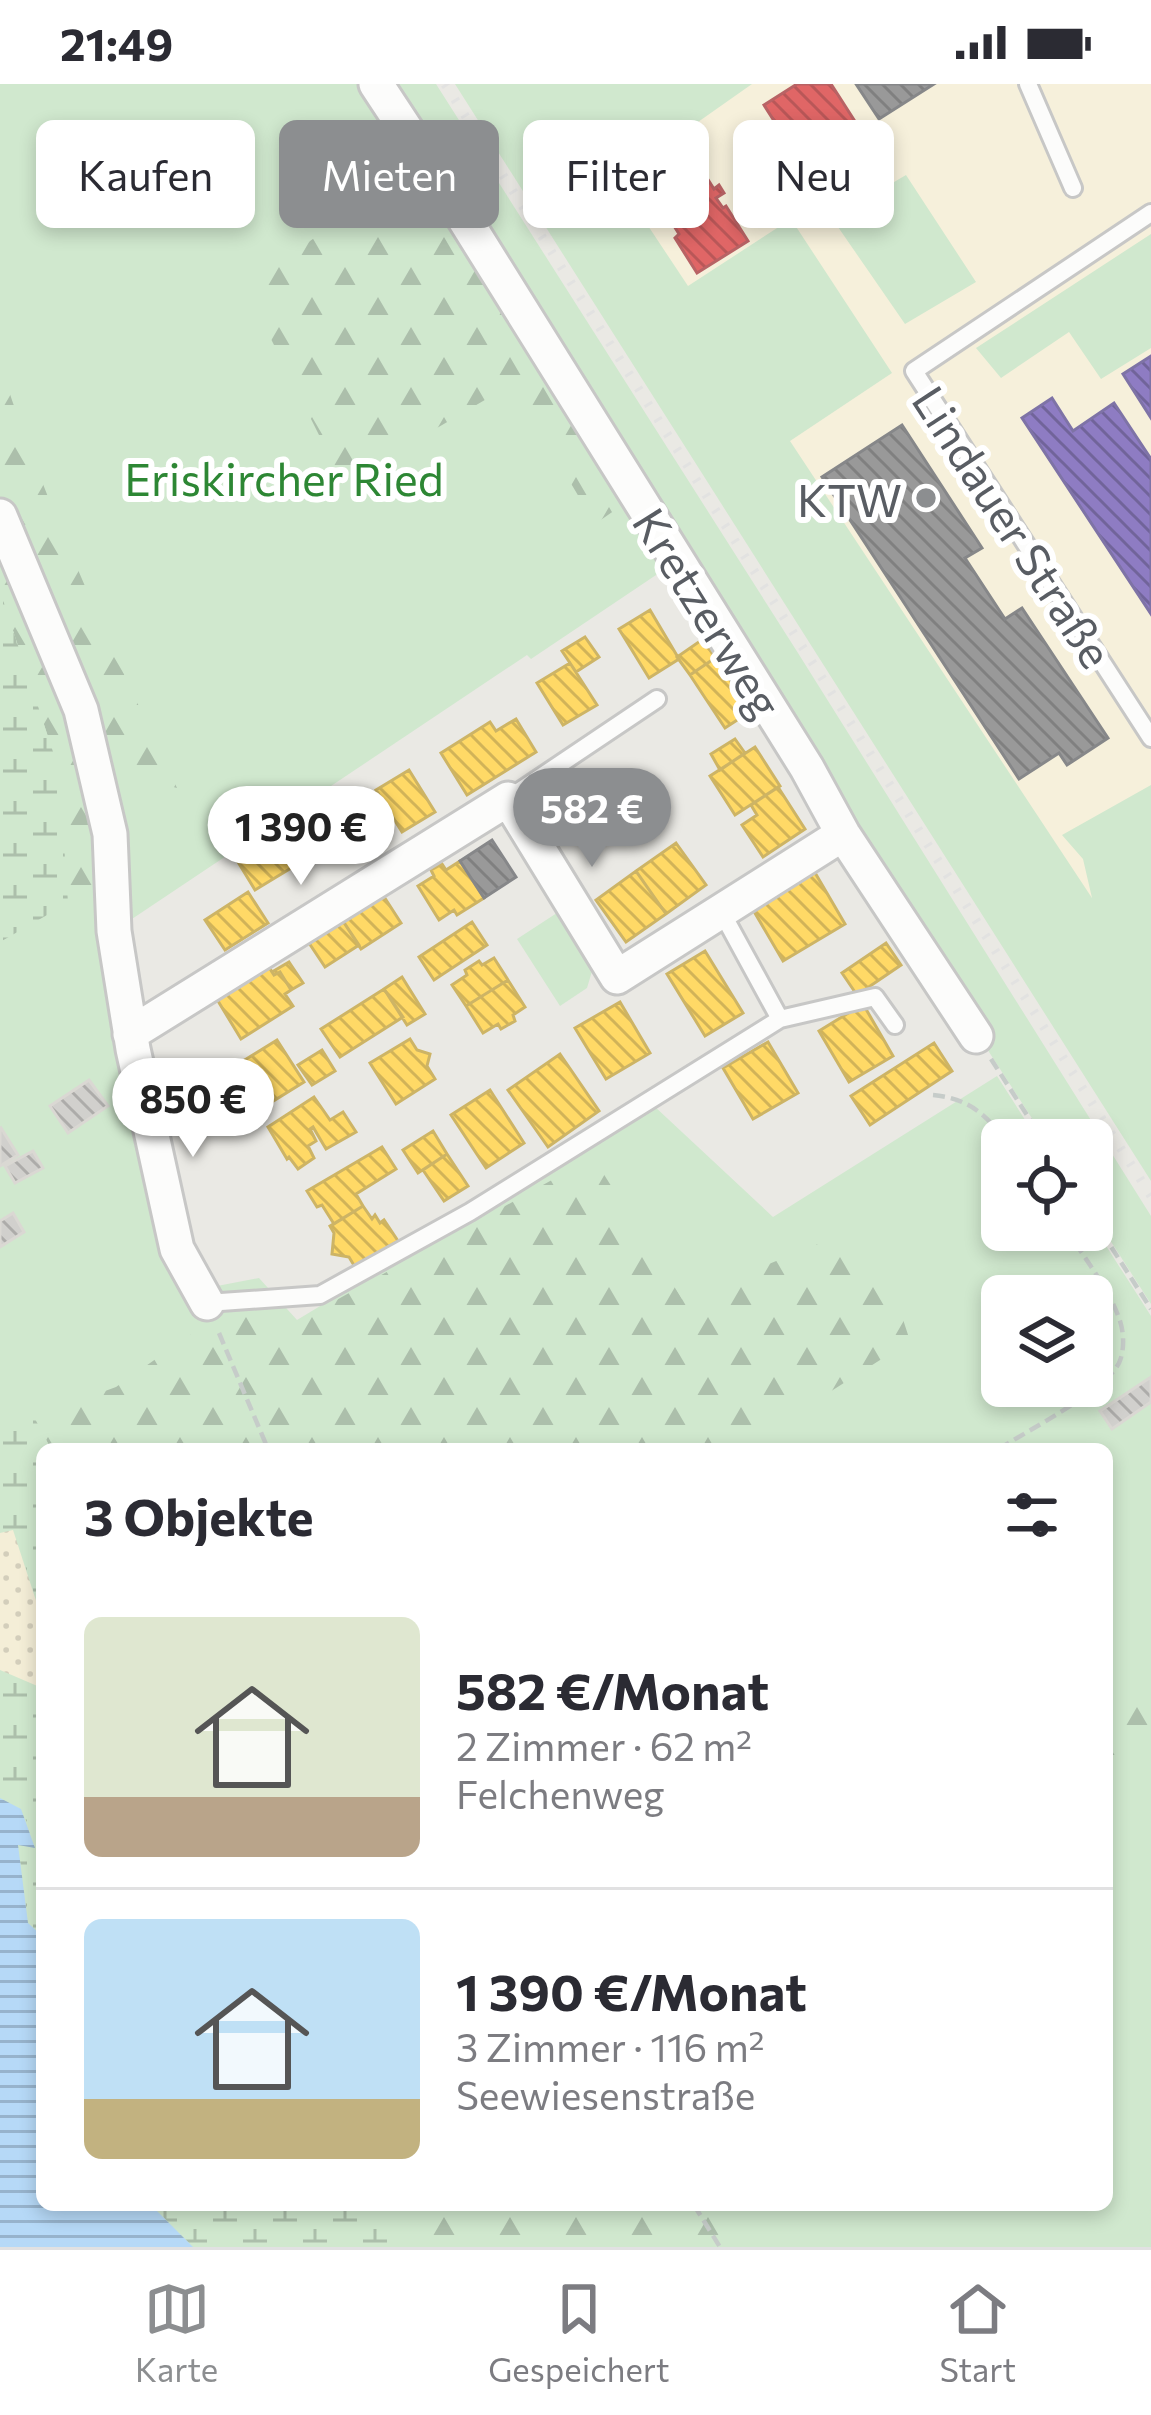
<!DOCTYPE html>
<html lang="de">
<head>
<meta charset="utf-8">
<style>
  body { margin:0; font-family:Commissioner,sans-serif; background:#f7f7f7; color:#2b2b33; height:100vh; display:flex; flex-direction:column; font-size:45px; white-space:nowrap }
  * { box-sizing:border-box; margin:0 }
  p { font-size:39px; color:#7c7c81 }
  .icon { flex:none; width:66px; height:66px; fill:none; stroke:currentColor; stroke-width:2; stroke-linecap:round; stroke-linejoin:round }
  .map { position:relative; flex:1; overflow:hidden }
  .sheet { position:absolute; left:36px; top:1359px; width:1077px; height:768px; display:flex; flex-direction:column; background:#fff; border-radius:18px; box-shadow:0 6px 18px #0003 }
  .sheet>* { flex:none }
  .guide { position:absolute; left:36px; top:36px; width:1080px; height:108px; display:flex; gap:24px }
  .controls { position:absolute; left:981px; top:1035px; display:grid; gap:24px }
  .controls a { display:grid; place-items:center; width:132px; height:132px; border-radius:18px; background:#fff; box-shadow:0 6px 18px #0003; font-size:60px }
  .price { position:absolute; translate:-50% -102px; padding:0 27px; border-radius:42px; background:#fff; color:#222; font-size:39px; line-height:78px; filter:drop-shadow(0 3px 6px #0008) }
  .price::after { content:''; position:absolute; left:50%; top:72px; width:36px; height:27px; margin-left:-18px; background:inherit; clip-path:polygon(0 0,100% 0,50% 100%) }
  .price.selected { background:#8c8e90; color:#fff }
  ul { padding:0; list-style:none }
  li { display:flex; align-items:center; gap:36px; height:300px; padding:0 48px }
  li+li { border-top:3px solid #e1e1e2 }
  li span { display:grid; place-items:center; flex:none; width:336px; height:240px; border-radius:18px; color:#555 }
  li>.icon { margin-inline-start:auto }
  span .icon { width:144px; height:144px; fill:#fffc; stroke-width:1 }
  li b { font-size:51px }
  h2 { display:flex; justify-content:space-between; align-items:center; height:144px; padding:0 48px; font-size:51px }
  .tag { padding:0 42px; border-radius:18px; background:#fff; box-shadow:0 6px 18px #0003; font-size:42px; line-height:108px }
  .tag.selected { background:#8c8e90; color:#fff }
  .status { display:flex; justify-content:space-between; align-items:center; height:84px; padding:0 60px; background:#fff; direction:ltr }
  .status svg { height:33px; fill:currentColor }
  .tabs { display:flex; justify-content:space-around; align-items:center; height:168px; border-top:3px solid #e1e1e2; background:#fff; font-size:33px; color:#7c7c81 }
  .tabs a { display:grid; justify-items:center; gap:6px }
  .tabs .selected { color:#8c8e90 }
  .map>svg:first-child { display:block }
</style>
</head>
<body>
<div class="status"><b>21:49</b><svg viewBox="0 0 49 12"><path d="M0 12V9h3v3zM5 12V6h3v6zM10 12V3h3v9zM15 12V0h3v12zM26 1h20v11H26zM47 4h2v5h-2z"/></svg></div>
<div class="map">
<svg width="1151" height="2163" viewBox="0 0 1151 2163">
  <defs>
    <pattern id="forest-firs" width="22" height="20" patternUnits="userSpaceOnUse" patternTransform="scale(3)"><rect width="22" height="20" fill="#d0e8ce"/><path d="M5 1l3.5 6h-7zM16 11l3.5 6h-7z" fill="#acbfab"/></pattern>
    <pattern id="wetland-marsh" width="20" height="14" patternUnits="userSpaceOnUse" patternTransform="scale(3)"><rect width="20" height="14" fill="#d0e8ce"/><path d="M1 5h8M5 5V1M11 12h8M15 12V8" fill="none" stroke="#acbfab"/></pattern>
    <pattern id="sand-dots" width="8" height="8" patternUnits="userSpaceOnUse" patternTransform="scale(3)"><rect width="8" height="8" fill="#f4eed7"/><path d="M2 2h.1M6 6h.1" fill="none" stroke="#d3cebb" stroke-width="1.8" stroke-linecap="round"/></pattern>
    <pattern id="water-rules" width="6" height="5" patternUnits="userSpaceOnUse" patternTransform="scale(3)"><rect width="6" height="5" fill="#b6d9f7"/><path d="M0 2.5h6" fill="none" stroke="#97b3cc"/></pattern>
    <pattern id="homes-back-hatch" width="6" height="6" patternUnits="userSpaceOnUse" patternTransform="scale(3)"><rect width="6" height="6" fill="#ffd966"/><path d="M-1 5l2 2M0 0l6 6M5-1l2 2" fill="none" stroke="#d1b358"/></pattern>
    <pattern id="shops-back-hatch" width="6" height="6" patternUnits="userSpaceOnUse" patternTransform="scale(3)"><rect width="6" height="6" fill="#e06666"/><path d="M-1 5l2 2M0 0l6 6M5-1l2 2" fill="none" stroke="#b95758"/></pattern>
    <pattern id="offices-back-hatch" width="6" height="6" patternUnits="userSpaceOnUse" patternTransform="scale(3)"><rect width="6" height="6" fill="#8e7cc3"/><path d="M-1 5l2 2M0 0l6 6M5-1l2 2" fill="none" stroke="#71649a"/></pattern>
    <pattern id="industry-back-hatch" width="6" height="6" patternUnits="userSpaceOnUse" patternTransform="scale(3)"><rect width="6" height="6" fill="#999"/><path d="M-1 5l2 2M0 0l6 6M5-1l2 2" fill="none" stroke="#808080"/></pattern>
    <pattern id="building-back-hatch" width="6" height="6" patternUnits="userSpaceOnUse" patternTransform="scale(3)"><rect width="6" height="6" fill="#d1d0cd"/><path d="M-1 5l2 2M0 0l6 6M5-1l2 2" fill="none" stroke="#adacaa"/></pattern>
  </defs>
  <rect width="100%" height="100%" fill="#eae9e4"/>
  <path fill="#f6f0db" d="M517 0H1151V819L1054 822Z"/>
  <path fill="#d0e8ce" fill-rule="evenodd" d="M0 0H369L665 485 531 575 527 571 114 847 186 1208 259 1194 297 1236 653 1021 773 1133 997 992 1038 1056H1002V1146H1092V1140L1151 1232V2163H0ZM1002 1212H1092V1302H1002ZM42 1365H1107V2121H42Z
    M383 0H436L798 569 1151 1132V1220L1092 1128V1056H1046L846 747Z
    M455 0H752L617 95 688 202 791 135 892 289 790 357 1092 814 1083 775 1062 751 1151 701V1097Z
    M906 91 976 198 905 240 838 143 859 129 855 121Z
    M1151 150V264L1101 295 1069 248 1001 294 976 264Z
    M563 825 593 884 587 904 560 922 517 855Z"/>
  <path fill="url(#forest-firs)" d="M426 75 628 417 595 440 512 300 343 399 245 203Z
    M0 280C47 426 112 565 177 704L119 688 98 695 114 847 70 838 59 686 0 507Z
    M593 1073 682 1215 843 1150 898 1220 910 1257 740 1365H51L34 1333 116 1303 204 1241 274 1227 297 1238Z
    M1151 1605V1660L1107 1688V1633Z
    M372 2121H705L727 2163H400Z"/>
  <path fill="url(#wetland-marsh)" d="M0 507 59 686 68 819 0 858Z
    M34 1333 51 1365H42V1535L14 1446 0 1449V1346Z
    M0 1586 42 1604V1742L27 1738 20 1725 0 1714Z
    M18 1760 42 1763V1852L28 1839Z
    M155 2121H372L400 2163H193L155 2125Z"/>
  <path fill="url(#sand-dots)" d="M13 1446 42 1535V1604L0 1586V1449Z"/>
  <path fill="url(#water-rules)" d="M0 1714 21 1725 35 1764 18 1761 28 1839 42 1852V2121H155V2125L193 2163H0Z"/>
  <path fill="url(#homes-back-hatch)" stroke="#cdb465" stroke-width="3" d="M650 526 679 575 649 594 619 545Z
    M585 553 599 573 576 588 562 567Z
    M703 555 715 574 690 591 677 573Z
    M715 574 751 627 725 644 690 591Z
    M570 579 597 621 563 641 537 599Z
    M516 635 536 668 467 711 441 669 490 638 496 647Z
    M735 655 745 669 720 686 711 670Z
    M755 663 780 702 735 731 710 692Z
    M409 686 435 728 402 748 376 706Z
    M593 691 611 721 572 745 553 715Z
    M778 703 805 745 763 773 742 741 757 731 751 721Z
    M362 711 380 738 342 763 324 735Z
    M283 750 301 778 255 806 238 778Z
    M676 759 706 801 666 830 636 787Z
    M460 777 484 814 457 831 454 826 439 836 418 802 434 792 431 786 442 780 446 786Z
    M636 787 666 830 626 858 596 816Z
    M814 787 845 840 783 877 752 824Z
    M379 805 401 839 361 865 339 831Z
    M248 808 268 839 225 866 205 836Z
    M339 831 359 861 325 883 305 853Z
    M472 838 487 861 434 896 419 873Z
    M886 859 901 881 857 911 842 889Z
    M705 867 743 929 705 952 667 890Z
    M494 874 508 896 466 922 452 901 467 891 465 886 479 877 482 881Z
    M289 878 303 899 291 906 280 888 274 891 272 888Z
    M267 880 274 891 280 888 291 906 285 910 293 922 241 955 215 912Z
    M402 893 425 930 407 941 384 905Z
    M508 896 525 923 513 931 515 937 501 945 498 940 483 949 466 922Z
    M384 905 403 933 340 973 321 945Z
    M620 918 650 969 606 995 575 944Z
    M863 920 893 972 849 998 819 947Z
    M410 955 417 966 430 970 427 982 435 995 396 1020 370 979Z
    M277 956 304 998 249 1032 243 1024 236 1028 220 1001 226 997 222 990Z
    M768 958 798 1009 753 1035 723 984Z
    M934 959 952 987 870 1041 851 1012Z
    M322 966 335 987 312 1001 298 981Z
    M560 970 599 1027 548 1063 508 1006Z
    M490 1006 524 1059 486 1084 451 1031Z
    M314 1013 330 1036 343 1028 356 1048 326 1065 313 1043 310 1045 316 1057 308 1062 314 1074 298 1085 289 1073 287 1075 268 1043Z
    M433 1047 447 1070 418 1089 403 1066Z
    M382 1063 396 1085 356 1110 363 1122 334 1140 322 1121 317 1123 307 1107Z
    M447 1070 468 1102 444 1117 423 1086Z
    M363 1122 372 1135 375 1131 380 1139 384 1136 398 1157 355 1183 349 1173 332 1170 334 1149 330 1142Z"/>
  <path fill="url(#shops-back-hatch)" stroke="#b86365" stroke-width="3" d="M797 0H831L890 92 832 128 764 21Z
    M693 72 714 105 719 101 724 109 716 114 723 124 726 122 748 157 697 189 675 154 679 150 669 134 664 138 643 104Z"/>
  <path fill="url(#offices-back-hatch)" stroke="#7e73a6" stroke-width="3" d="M1151 272V334L1123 290Z
    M1052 314 1073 347 1114 319 1151 375V530L1022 334Z"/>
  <path fill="url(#industry-back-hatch)" stroke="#868789" stroke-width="3" d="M856 0H934L879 35Z
    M902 341 982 464 965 474 1005 535 1022 524 1108 654 1067 681 1059 669 1019 695 822 393Z
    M492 756 516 793 484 814 460 777Z"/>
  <path fill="url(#building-back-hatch)" stroke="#dad8d3" stroke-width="3" d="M89 996 108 1022 68 1049 50 1022Z
    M1 1044 18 1071 0 1082V1045Z
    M33 1067 43 1084 15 1099 5 1082Z
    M13 1129 24 1148 0 1163V1137Z
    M1151 1293V1318L1112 1345 1100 1327Z"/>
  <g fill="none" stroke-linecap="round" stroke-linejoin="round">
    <g stroke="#c7c7c6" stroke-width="22">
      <path id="lane" d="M1028 0 1073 104
        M1151 129 914 287 1151 654
        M508 715 657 615
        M721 827 780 935 875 913 895 941
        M207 1219 320 1211 470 1128 780 935"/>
    </g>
    <g stroke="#c7c7c6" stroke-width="39">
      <path id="street" d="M376 0 457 123 807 684 843 750 976 952
        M0 432 81 626 110 750 114 847 133 965 177 1165 207 1219
        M130 950 508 715 617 893 843 750"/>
    </g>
    <path stroke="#c6ccc9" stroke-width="4.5" stroke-dasharray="12 6" stroke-linecap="butt" d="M991 975 1043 1056
      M933 1011C967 1014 986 1030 1005 1056
      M1092 1133 1151 1225
      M219 1249 268 1365
      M999 1365C1028 1346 1104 1308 1119 1279 1125 1266 1124 1247 1119 1234 1108 1203 1084 1174 1067 1146
      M694 2121 720 2163"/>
    <use href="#lane" stroke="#fcfcfb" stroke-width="16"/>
    <use href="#street" stroke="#fcfcfb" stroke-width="33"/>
    <path stroke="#e2e2e1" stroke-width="9" stroke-dasharray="3 15" stroke-linecap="butt" d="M445 0 1151 1112"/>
  </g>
  <circle fill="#8c8e90" stroke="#fff" stroke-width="4.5" cx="926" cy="414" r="12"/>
  <g text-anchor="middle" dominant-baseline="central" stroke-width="12" stroke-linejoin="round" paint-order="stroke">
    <g font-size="45" fill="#2d8734" stroke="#fff">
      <text x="284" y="393">Eriskircher Ried</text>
    </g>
    <g font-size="45" fill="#595d63" stroke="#fff" text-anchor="end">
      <text x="902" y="414">KTW</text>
    </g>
    <g font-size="45" fill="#595d63" stroke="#fff">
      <text transform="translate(1014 442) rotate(57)">Lindauer Straße</text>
      <text transform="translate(709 528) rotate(58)">Kretzerweg</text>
    </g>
  </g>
</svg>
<div class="controls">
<a><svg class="icon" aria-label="locate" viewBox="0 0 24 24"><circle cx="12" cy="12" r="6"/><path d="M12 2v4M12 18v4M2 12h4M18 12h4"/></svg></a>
<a><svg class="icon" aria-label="layers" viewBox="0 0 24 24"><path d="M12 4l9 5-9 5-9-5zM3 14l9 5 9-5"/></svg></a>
</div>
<b class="price selected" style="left:592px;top:786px">582 €</b>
<b class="price" style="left:301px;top:804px">1 390 €</b>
<b class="price" style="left:193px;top:1076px">850 €</b>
<div class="guide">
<a class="tag">Kaufen</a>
<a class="tag selected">Mieten</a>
<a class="tag">Filter</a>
<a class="tag">Neu</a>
</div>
<section class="sheet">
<h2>3 Objekte<svg class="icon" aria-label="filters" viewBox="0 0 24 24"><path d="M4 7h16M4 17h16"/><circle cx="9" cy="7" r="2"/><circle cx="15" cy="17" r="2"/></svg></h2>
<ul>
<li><span style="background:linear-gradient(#dfe7d0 75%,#b9a48a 0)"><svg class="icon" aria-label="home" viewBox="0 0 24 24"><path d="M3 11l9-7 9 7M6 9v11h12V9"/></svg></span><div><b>582 €/Monat</b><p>2 Zimmer · 62 m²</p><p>Felchenweg</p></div></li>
<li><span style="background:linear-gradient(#bfe0f5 75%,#c2b280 0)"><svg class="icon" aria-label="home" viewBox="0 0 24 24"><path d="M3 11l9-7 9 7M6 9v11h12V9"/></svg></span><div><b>1 390 €/Monat</b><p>3 Zimmer · 116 m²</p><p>Seewiesenstraße</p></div></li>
</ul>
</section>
</div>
<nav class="tabs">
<a class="selected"><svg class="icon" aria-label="map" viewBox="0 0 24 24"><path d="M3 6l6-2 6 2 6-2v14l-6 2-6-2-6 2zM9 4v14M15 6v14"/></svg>Karte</a>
<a><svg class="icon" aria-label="saved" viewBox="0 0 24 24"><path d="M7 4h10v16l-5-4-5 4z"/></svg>Gespeichert</a>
<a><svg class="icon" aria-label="home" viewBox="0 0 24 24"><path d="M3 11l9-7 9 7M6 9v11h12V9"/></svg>Start</a>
</nav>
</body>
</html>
